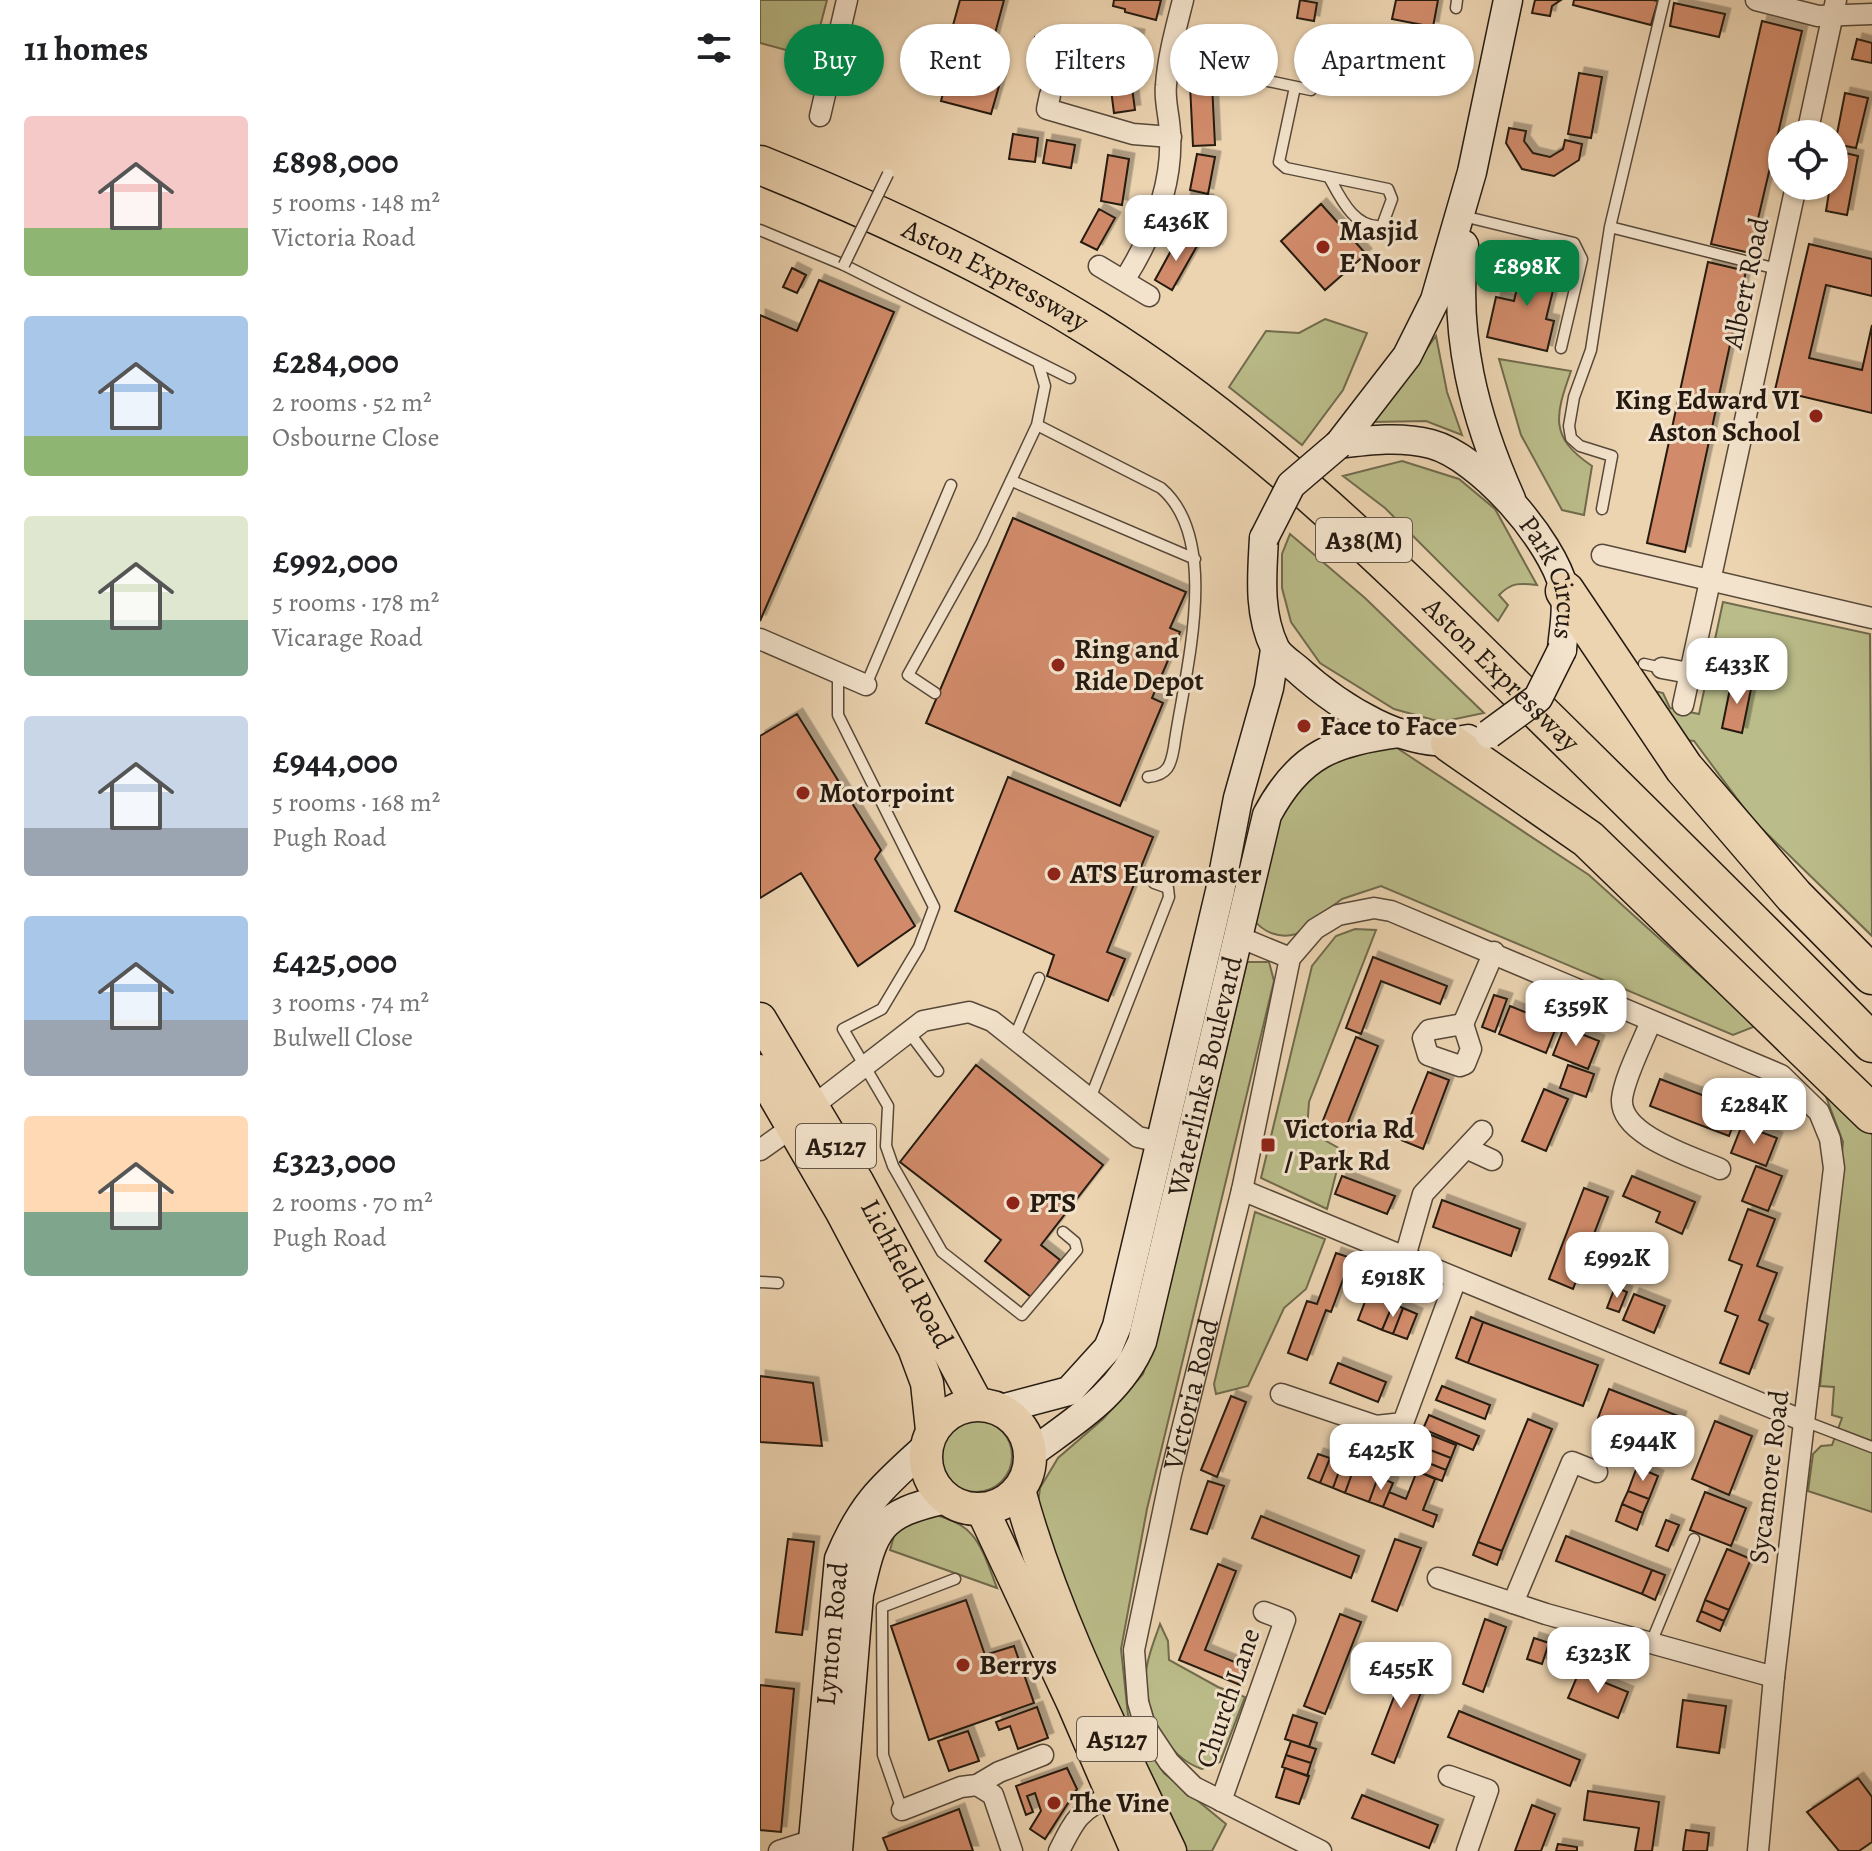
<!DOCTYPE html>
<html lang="en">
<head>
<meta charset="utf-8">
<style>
  body { margin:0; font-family:Alegreya,serif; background:#f6f6f6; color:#202124; height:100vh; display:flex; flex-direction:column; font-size:30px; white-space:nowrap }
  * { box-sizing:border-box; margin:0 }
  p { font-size:26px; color:#757577 }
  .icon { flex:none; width:44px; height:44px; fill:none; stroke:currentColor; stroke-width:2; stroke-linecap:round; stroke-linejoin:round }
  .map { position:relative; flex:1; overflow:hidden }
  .details { display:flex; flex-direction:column; background:#fff; width:760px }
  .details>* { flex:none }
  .hud { position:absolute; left:24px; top:24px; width:760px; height:72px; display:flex; gap:16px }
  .tools { position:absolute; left:1008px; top:120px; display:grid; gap:16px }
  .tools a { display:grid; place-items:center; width:80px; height:80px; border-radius:50%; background:#fff; box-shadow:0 2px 6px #0004; font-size:40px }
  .price { position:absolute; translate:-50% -68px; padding:0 18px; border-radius:16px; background:#fff; color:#222; font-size:26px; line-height:52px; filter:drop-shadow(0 2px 4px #0008) }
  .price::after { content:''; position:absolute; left:50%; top:48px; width:24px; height:18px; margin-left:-12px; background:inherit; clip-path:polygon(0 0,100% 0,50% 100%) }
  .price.on { background:#0b8043; color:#fff }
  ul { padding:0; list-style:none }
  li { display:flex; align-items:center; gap:24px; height:200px; padding:0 24px }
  li span { display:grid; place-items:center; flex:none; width:224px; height:160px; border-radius:8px; color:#555 }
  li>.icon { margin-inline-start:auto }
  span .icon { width:96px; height:96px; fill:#fffc; stroke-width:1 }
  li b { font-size:34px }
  h2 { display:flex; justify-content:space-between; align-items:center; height:96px; padding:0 24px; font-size:34px }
  .chip { padding:0 28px; border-radius:36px; background:#fff; box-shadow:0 2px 6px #0004; font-size:28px; line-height:72px }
  .chip.on { background:#0b8043; color:#fff }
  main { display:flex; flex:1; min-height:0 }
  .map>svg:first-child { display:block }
</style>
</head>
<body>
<main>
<section class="details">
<h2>11 homes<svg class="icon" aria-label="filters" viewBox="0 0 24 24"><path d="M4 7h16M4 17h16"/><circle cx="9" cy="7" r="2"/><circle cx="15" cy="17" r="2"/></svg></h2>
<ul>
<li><span style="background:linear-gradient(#f6c9c9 70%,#8fb573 0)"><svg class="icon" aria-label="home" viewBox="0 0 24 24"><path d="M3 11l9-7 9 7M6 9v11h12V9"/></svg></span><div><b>£898,000</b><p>5 rooms · 148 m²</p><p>Victoria Road</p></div></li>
<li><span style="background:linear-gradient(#a9c7e8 75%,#8fb573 0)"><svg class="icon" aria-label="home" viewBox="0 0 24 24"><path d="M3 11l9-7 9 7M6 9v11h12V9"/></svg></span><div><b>£284,000</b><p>2 rooms · 52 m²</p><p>Osbourne Close</p></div></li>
<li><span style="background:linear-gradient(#dfe7d0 65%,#7fa58c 0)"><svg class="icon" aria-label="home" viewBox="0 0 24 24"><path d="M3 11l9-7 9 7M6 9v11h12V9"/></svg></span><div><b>£992,000</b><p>5 rooms · 178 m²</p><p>Vicarage Road</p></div></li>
<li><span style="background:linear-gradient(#c9d6e8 70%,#9aa5b1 0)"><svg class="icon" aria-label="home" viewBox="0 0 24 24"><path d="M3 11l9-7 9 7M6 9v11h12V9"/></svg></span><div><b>£944,000</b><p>5 rooms · 168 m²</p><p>Pugh Road</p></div></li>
<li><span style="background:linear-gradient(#a9c7e8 65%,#9aa5b1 0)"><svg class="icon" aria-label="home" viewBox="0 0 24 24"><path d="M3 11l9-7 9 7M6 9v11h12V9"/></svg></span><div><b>£425,000</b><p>3 rooms · 74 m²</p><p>Bulwell Close</p></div></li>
<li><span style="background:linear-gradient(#ffd9b3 60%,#7fa58c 0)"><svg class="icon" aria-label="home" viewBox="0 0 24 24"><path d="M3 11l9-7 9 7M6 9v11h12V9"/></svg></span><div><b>£323,000</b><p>2 rooms · 70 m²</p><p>Pugh Road</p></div></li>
</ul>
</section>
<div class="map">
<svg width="1112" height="1851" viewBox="0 0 1112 1851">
  <defs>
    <filter id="shadow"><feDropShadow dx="5.5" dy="-5.5" stdDeviation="0" flood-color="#0004"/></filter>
  </defs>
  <rect width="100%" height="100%" fill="#ecd4b1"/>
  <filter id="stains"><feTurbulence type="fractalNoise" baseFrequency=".0025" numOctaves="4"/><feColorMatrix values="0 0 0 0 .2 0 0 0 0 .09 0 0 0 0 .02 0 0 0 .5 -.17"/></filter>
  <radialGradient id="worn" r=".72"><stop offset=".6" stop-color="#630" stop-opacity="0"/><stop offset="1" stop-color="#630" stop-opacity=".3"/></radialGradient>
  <path fill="#babc89" stroke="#706b4d" stroke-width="2" d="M0 0H67L52 57 0 43Z
    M565 319 607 333 583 390 542 445 469 387 506 331 539 333Z
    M676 336 687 392 702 435 666 421 613 422Z
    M739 359 811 371C795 416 789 437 832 466L824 515 802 510 761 435Z
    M642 461 699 479 735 509 777 585C760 583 752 582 739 595L748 605 738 621 625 508 583 476Z
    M530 534 605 598 724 713 681 722 634 709 560 663 531 622 522 588V554Z
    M963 602 1110 634 1112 936 993 820 934 741 925 740 895 691 903 693 910 708 939 714Z
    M634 746 829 875 996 1026 973 1035 621 886 582 899 536 934C519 939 503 932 493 919L519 814 538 786 584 752Z
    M595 929 616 930 549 1102 547 1130 582 1150 567 1209 501 1178 552 966 576 936Z
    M487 962H509L514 981 387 1509 361 1649 368 1715 404 1773 466 1824 452 1851H419L276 1518 280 1488 298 1458 343 1419 383 1374 406 1301Z
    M1062 1086 1112 1134V1512L1048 1491 1053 1454 1061 1446 1072 1445 1082 1418 1072 1415 1074 1387 1060 1386 1083 1142Z
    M495 1212 565 1239 546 1289 524 1308 488 1386 456 1394 454 1384Z
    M180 1456a36 36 0 1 1 72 0a36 36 0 1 1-72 0Z
    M169 1514C217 1522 221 1547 237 1588L130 1550 137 1525Z
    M400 1624 408 1641 409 1660 458 1687 485 1697 460 1762 442 1769C406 1757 384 1710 386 1673 387 1657 395 1639 400 1624Z"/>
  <path fill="#d18b6b" stroke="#251a11" stroke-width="2" filter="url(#shadow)" d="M200 0H244L226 67 243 72 231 114 181 101 189 70 211 76 217 54 187 47Z
    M354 0H401L396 20 365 12V9L353 6Z
    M540 0 557 3 554 21 537 18Z
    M636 0H678L673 27 632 19Z
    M775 0H801L792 6 790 16 772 13Z
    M814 0H893L898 1 891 25 813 5Z
    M914 3 965 14 959 37 910 26Z
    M1002 21 1042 31 990 253 951 244Z
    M359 32 379 35 373 68 353 65Z
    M275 37 296 41 292 62 272 58Z
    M1097 39 1112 43V63L1092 59Z
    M306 42 331 46 328 68 303 64Z
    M819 73 842 77 831 138 808 134Z
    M371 80 375 110 354 113 350 82Z
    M452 84 455 145 433 146 430 85Z
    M1085 93 1108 98 1096 148 1075 144Z
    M749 128 766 131 764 141 773 153 790 157 803 149 805 140 822 144 819 160 794 176 762 169 746 143Z
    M253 134 278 138 275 162 249 159Z
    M287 140 315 145 311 168 283 163Z
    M1077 151 1098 156 1087 215 1066 211 1070 186H1074Z
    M437 154 455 157 448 194 430 190Z
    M348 155 369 159 362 205 341 201Z
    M426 197 448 200 443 230 422 226Z
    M561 204 606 254 565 290 521 241Z
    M339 209 355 218 337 250 321 242Z
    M419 236 437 246 412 290 395 280Z
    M1049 244 1112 259V296L1066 285 1049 358 1102 370 1112 325V413L1015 390Z
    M764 257 799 266 786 319 794 321 787 351 727 337 736 297 754 301Z
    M948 262 986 271 925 552 887 543Z
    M32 268 46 275 37 293 23 287Z
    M59 280 134 312 0 621V315L37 331Z
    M253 518 426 592 410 628 420 632 392 698 403 703 360 806 166 723Z
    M972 679 992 684 982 733 962 728Z
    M37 714 121 850 115 859 155 926 98 966 41 873 0 898V736Z
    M248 777 393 837 347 952 365 959 348 1001 287 976 294 955 195 911Z
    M613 957 687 986 680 1004 621 981 601 1034 586 1028Z
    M734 995 747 999 735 1032 722 1027Z
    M750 1006 797 1025 786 1053 739 1034Z
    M804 1027 839 1041 828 1069 793 1055Z
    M596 1037 618 1046 584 1132 562 1123Z
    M216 1065 343 1165 281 1245 300 1260 271 1297 225 1261 241 1240 140 1162Z
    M808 1065 834 1074 826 1097 800 1088Z
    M668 1072 689 1080 663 1149 641 1140Z
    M900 1079 979 1109 969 1136 890 1106Z
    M784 1089 808 1099 786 1151 762 1141Z
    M982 1125 1017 1138 1006 1166 971 1153Z
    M996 1166 1022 1176 1008 1211 982 1201Z
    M582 1176 635 1196 627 1214 575 1194Z
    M872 1176 935 1202 922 1234 896 1222 900 1212 863 1196Z
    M824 1188 848 1197 813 1289 789 1279Z
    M682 1200 760 1229 751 1256 673 1227Z
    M988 1209 1015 1219 997 1266 1017 1273 999 1320 1008 1324 989 1374 960 1363 978 1316 965 1311 982 1265 969 1260Z
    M576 1253 591 1258 571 1312 566 1310 547 1360 528 1353 547 1301 557 1304Z
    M855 1287 867 1292 859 1312 847 1308Z
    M608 1294 633 1304 622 1330 598 1320Z
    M874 1294 905 1306 894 1333 863 1320Z
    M633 1304 643 1308 633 1334 622 1330Z
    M643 1308 657 1314 647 1339 633 1334Z
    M711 1317 723 1322 708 1363 696 1358Z
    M723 1322 838 1365 823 1406 708 1363Z
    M578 1363 626 1382 618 1402 570 1383Z
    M0 1376 53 1383 62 1446 0 1442Z
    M682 1386 730 1405 725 1419 676 1400Z
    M849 1389 921 1417 909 1447 838 1418Z
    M471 1396 486 1402 457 1477 441 1470Z
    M669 1415 719 1436 713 1450 663 1429Z
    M768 1419 792 1429 742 1551 718 1542Z
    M955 1421 992 1436 969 1495 932 1479Z
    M671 1435 696 1445 691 1458 665 1448Z
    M665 1448 691 1458 686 1470 661 1460Z
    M558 1454 570 1458 560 1483 548 1478Z
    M570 1458 582 1463 573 1488 560 1483Z
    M661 1460 686 1470 682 1481 657 1471Z
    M582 1463 594 1468 585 1493 573 1488Z
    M877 1467 898 1476 889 1499 868 1491Z
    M594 1468 618 1477 609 1502 585 1493Z
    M657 1471 675 1479 663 1510 677 1515 673 1527 623 1507 629 1492 646 1499Z
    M618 1477 633 1483 623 1507 609 1502Z
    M448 1481 464 1486 447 1534 431 1529Z
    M868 1491 889 1499 883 1513 862 1504Z
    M945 1492 986 1508 971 1546 930 1530Z
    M862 1504 883 1513 877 1530 856 1521Z
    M501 1516 599 1556 591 1578 492 1538Z
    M906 1520 919 1525 908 1551 896 1546Z
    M806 1536 892 1570 882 1594 796 1561Z
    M28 1539 54 1542 42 1635 16 1632Z
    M635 1539 661 1548 637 1611 612 1601Z
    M718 1542 742 1551 737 1565 713 1555Z
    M967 1549 991 1559 969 1610 945 1600Z
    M458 1564 476 1571 445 1650 487 1667 480 1685 419 1660Z
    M892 1570 905 1575 895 1600 882 1594Z
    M206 1600 225 1655 254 1646 274 1703 169 1740 131 1626Z
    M945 1600 969 1610 964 1621 941 1611Z
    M941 1611 964 1621 960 1631 937 1621Z
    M580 1614 601 1622 565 1714 544 1706Z
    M725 1619 746 1627 723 1692 703 1684Z
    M774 1638 789 1643 782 1664 767 1659Z
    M807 1652 819 1657 811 1676 799 1671Z
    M649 1658 671 1666 634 1763 612 1754Z
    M819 1672 868 1692 858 1718 808 1698Z
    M0 1685 34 1689 21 1832 0 1830Z
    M923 1700 966 1706 959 1753 917 1747Z
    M277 1707 288 1738 258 1749 250 1726 239 1730 236 1722Z
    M699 1711 820 1760 810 1786 688 1737Z
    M533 1715 557 1723 549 1747 525 1739Z
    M208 1731 219 1761 189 1771 178 1741Z
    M531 1741 556 1749 551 1763 526 1755Z
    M526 1755 551 1763 547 1776 522 1767Z
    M307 1768 317 1789 285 1839 270 1829 281 1811 275 1793 267 1796 273 1812 266 1815 256 1786Z
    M525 1768 549 1776 539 1804 516 1797Z
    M1098 1778 1112 1797V1842L1099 1851H1079L1047 1812Z
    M828 1791 899 1802 892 1851H875L879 1828 824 1820Z
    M602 1795 678 1825 669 1848 592 1818Z
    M772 1805 795 1814 781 1851H755Z
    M199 1809 213 1851H128L123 1838Z
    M926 1830 949 1833 947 1851H923Z
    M798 1844 817 1847V1851H796Z"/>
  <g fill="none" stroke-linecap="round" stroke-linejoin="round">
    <g stroke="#574839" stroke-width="13">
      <path id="lane" d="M696 8 697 0
        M408 60 551 90
        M535 87 519 162 526 168 628 189 632 199 622 226C594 229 580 197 569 177
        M707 217 814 243 822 259 801 348
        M850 227 1017 269
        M0 230 84 265 310 378
        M277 425 401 488C463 541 424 675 414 747 411 765 408 775 388 777
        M252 481 435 559
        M842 509 852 456 820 446 811 438 809 426 814 397 831 350 850 227 904 0
        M884 664 902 668
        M78 673V715L174 907 159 947 122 1009 83 1029 128 1106 126 1146 133 1166 182 1252 262 1315 317 1250 315 1242 303 1232
        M106 685 191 485
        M175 693 148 675 222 542 277 425 285 386 278 362
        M148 1031 178 1071
        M254 1039 279 978
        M330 1099 409 897 408 888 394 883
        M0 1282 18 1283
        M1044 1421 1112 1447
        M891 1643 934 1539
        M142 1810 123 1755 122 1607 195 1579"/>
    </g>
    <g stroke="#574839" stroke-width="23">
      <g id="street">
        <path d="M996 0 1058 16 1112 14"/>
        <path d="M290 95 287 109 373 134 411 137"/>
        <path d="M60 116 87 0"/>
        <path d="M1047 134 1076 0"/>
        <path d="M339 266 389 296"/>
        <path d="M365 279C392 236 413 187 410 134 410 118 404 101 406 85 408 56 416 28 423 0"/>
        <path d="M842 555 1112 618"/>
        <path d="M0 639 106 685"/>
        <path d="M902 668 929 673"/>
        <path d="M923 705 1036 186"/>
        <path d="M479 937 530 958"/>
        <path d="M891 1021C883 1042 864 1078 862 1099 859 1135 933 1157 960 1169"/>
        <path d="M703 1024 711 1049 705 1064 700 1066 668 1055 663 1038 669 1030Z"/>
        <path d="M703 1024 734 952"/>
        <path d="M53 1106 163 1021 209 1012 232 1021 378 1137 400 1142"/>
        <path d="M708 1149 732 1160"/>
        <path d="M0 1150 34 1126"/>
        <path d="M482 1190 1044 1421"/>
        <path d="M645 1257 663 1194 722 1131"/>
        <path d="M521 1394 616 1426 643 1423 696 1279"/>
        <path d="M678 1578 786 1614 1014 1677"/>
        <path d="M753 1603 812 1462 837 1472"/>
        <path d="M689 1776 728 1790 707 1851"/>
        <path d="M217 1785 233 1795 252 1851"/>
        <path d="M461 1801 525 1620 504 1612"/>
        <path d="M142 1810 201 1787 217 1785 239 1772 283 1755"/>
        <path d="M19 1851 53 1840"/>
        <path d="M299 1851C315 1819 319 1810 353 1795"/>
        <path id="s1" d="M561 1851 434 1787 409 1762 385 1726 378 1702 374 1650 411 1474 482 1190 530 958 555 929 578 915 614 908 631 911 1021 1075 1059 1112 1070 1139 1074 1168 1014 1677 998 1851"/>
      </g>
    </g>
    <g stroke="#251a11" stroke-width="31">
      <g id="secondary">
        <path d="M704 245C693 334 714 417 751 499"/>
        <path d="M579 444 647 356 675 300 712 172 748 0"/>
        <path id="s2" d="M579 444C610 440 640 436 671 444 720 457 792 540 804 589 809 607 803 632 802 650"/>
        <path d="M504 538C502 575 498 613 515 648 519 656 530 663 537 669 579 707 649 753 708 739"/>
        <path d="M241 1409 309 1391 348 1348 357 1326 460 891 478 798 509 688 515 650"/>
        <path id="s3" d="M270 1454C314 1421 360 1395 382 1342L507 815C540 753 574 742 640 733"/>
        <path id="s4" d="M52 1851 79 1559C102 1503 123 1486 166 1447"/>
        <path d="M78 1851 99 1594C114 1527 119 1514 186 1499"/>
      </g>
    </g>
    <g stroke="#251a11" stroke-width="35">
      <g id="primary">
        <path id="s5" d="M0 1019 98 1183 217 1404"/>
        <path d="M0 1071 82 1212 154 1348 167 1383 172 1430"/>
        <circle cx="218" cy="1457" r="52"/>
        <path d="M259 1490C293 1616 354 1733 410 1851"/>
        <path d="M222 1509 313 1703 377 1851"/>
      </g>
    </g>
    <g stroke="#251a11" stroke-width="41">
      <g id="highway">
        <path id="s6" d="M0 165C115 211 229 264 335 330 488 426 617 552 745 678 868 799 991 920 1112 1043"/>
        <path d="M805 591 924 768 1034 896 1112 975"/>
        <path d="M690 743 828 839 1112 1114"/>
      </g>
    </g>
    <use href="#lane" stroke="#f3e3cc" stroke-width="10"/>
    <use href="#street" stroke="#f3e3cc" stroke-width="20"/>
    <use href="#secondary" stroke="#f3e3cc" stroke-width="28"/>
    <use href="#primary" stroke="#ecd4b1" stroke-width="32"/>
    <use href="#highway" stroke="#ecd4b1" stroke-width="38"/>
    <g stroke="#574839" stroke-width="13" stroke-linecap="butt">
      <path id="lane-bridge" d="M84 265 128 174"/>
    </g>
    <g stroke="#251a11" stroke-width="31" stroke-linecap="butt">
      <path id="secondary-bridge" d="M504 538 531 485 579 444
        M729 734 778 698 802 650"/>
    </g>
    <use href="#lane-bridge" stroke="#f3e3cc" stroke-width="10"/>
    <use href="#secondary-bridge" stroke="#f3e3cc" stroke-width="28"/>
  </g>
  <g fill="#8f2418" stroke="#f3e3cc" stroke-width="3">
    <circle cx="563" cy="247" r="8"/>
    <circle cx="1056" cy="416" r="8"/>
    <circle cx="298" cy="665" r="8"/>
    <circle cx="544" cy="726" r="8"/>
    <circle cx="43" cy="793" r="8"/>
    <circle cx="294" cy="874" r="8"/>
    <rect x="500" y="1137" width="16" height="16" rx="4"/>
    <circle cx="253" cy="1203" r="8"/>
    <circle cx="203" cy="1665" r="8"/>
    <circle cx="294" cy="1803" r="8"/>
  </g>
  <g text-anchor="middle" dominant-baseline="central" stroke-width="6" stroke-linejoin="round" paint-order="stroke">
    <g fill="#f3e3cc" stroke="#635649" stroke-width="2">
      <rect x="556" y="518" width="96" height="44" rx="6"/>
      <rect x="36" y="1124" width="80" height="44" rx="6"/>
      <rect x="317" y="1717" width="80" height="44" rx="6"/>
    </g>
    <g font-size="26" font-weight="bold" fill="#251a11">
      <text x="604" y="540">A38(M)</text>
      <text x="76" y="1146">A5127</text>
      <text x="357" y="1739">A5127</text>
    </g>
    <g font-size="28" font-weight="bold" fill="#251a11" stroke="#f3e3cc" text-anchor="start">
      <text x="579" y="231">Masjid<tspan x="579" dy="32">E Noor</tspan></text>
      <text x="1040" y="400" text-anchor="end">King Edward VI<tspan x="1040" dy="32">Aston School</tspan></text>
      <text x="314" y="649">Ring and<tspan x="314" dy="32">Ride Depot</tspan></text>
      <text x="560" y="726">Face to Face</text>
      <text x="59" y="793">Motorpoint</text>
      <text x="310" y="874">ATS Euromaster</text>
      <text x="524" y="1129">Victoria Rd<tspan x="524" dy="32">/ Park Rd</tspan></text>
      <text x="269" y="1203">PTS</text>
      <text x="219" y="1665">Berrys</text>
      <text x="310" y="1803">The Vine</text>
    </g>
    <g font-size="28" fill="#251a11" stroke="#f3e3cc">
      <text stroke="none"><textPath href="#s6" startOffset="260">Aston Expressway</textPath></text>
      <text transform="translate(986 283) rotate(-78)">Albert Road</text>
      <text stroke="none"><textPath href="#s2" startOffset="280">Park Circus</textPath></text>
      <text stroke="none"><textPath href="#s6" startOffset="908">Aston Expressway</textPath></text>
      <text stroke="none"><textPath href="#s3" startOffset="434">Waterlinks Boulevard</textPath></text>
      <text stroke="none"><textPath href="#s5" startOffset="294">Lichfield Road</textPath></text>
      <text stroke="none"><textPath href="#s1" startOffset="560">Victoria Road</textPath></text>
      <text transform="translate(1009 1477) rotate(-83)">Sycamore Road</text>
      <text stroke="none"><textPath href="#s4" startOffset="218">Lynton Road</textPath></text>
      <text transform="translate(468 1698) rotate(-71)">Church Lane</text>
    </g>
  </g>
  <rect width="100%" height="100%" filter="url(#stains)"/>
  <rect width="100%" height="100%" fill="url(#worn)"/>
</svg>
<div class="tools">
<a><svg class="icon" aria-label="locate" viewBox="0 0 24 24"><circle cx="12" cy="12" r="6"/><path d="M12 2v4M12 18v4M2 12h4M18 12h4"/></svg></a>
</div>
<b class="price" style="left:416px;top:263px">£436K</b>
<b class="price on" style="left:767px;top:308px">£898K</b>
<b class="price" style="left:977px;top:706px">£433K</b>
<b class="price" style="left:816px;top:1048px">£359K</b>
<b class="price" style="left:994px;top:1146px">£284K</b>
<b class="price" style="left:857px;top:1300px">£992K</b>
<b class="price" style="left:633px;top:1319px">£918K</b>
<b class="price" style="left:883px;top:1483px">£944K</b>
<b class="price" style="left:621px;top:1492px">£425K</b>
<b class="price" style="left:838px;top:1695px">£323K</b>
<b class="price" style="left:641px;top:1710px">£455K</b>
<div class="hud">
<a class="chip on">Buy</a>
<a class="chip">Rent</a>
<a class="chip">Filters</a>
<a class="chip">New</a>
<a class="chip">Apartment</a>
</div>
</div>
</main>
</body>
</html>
